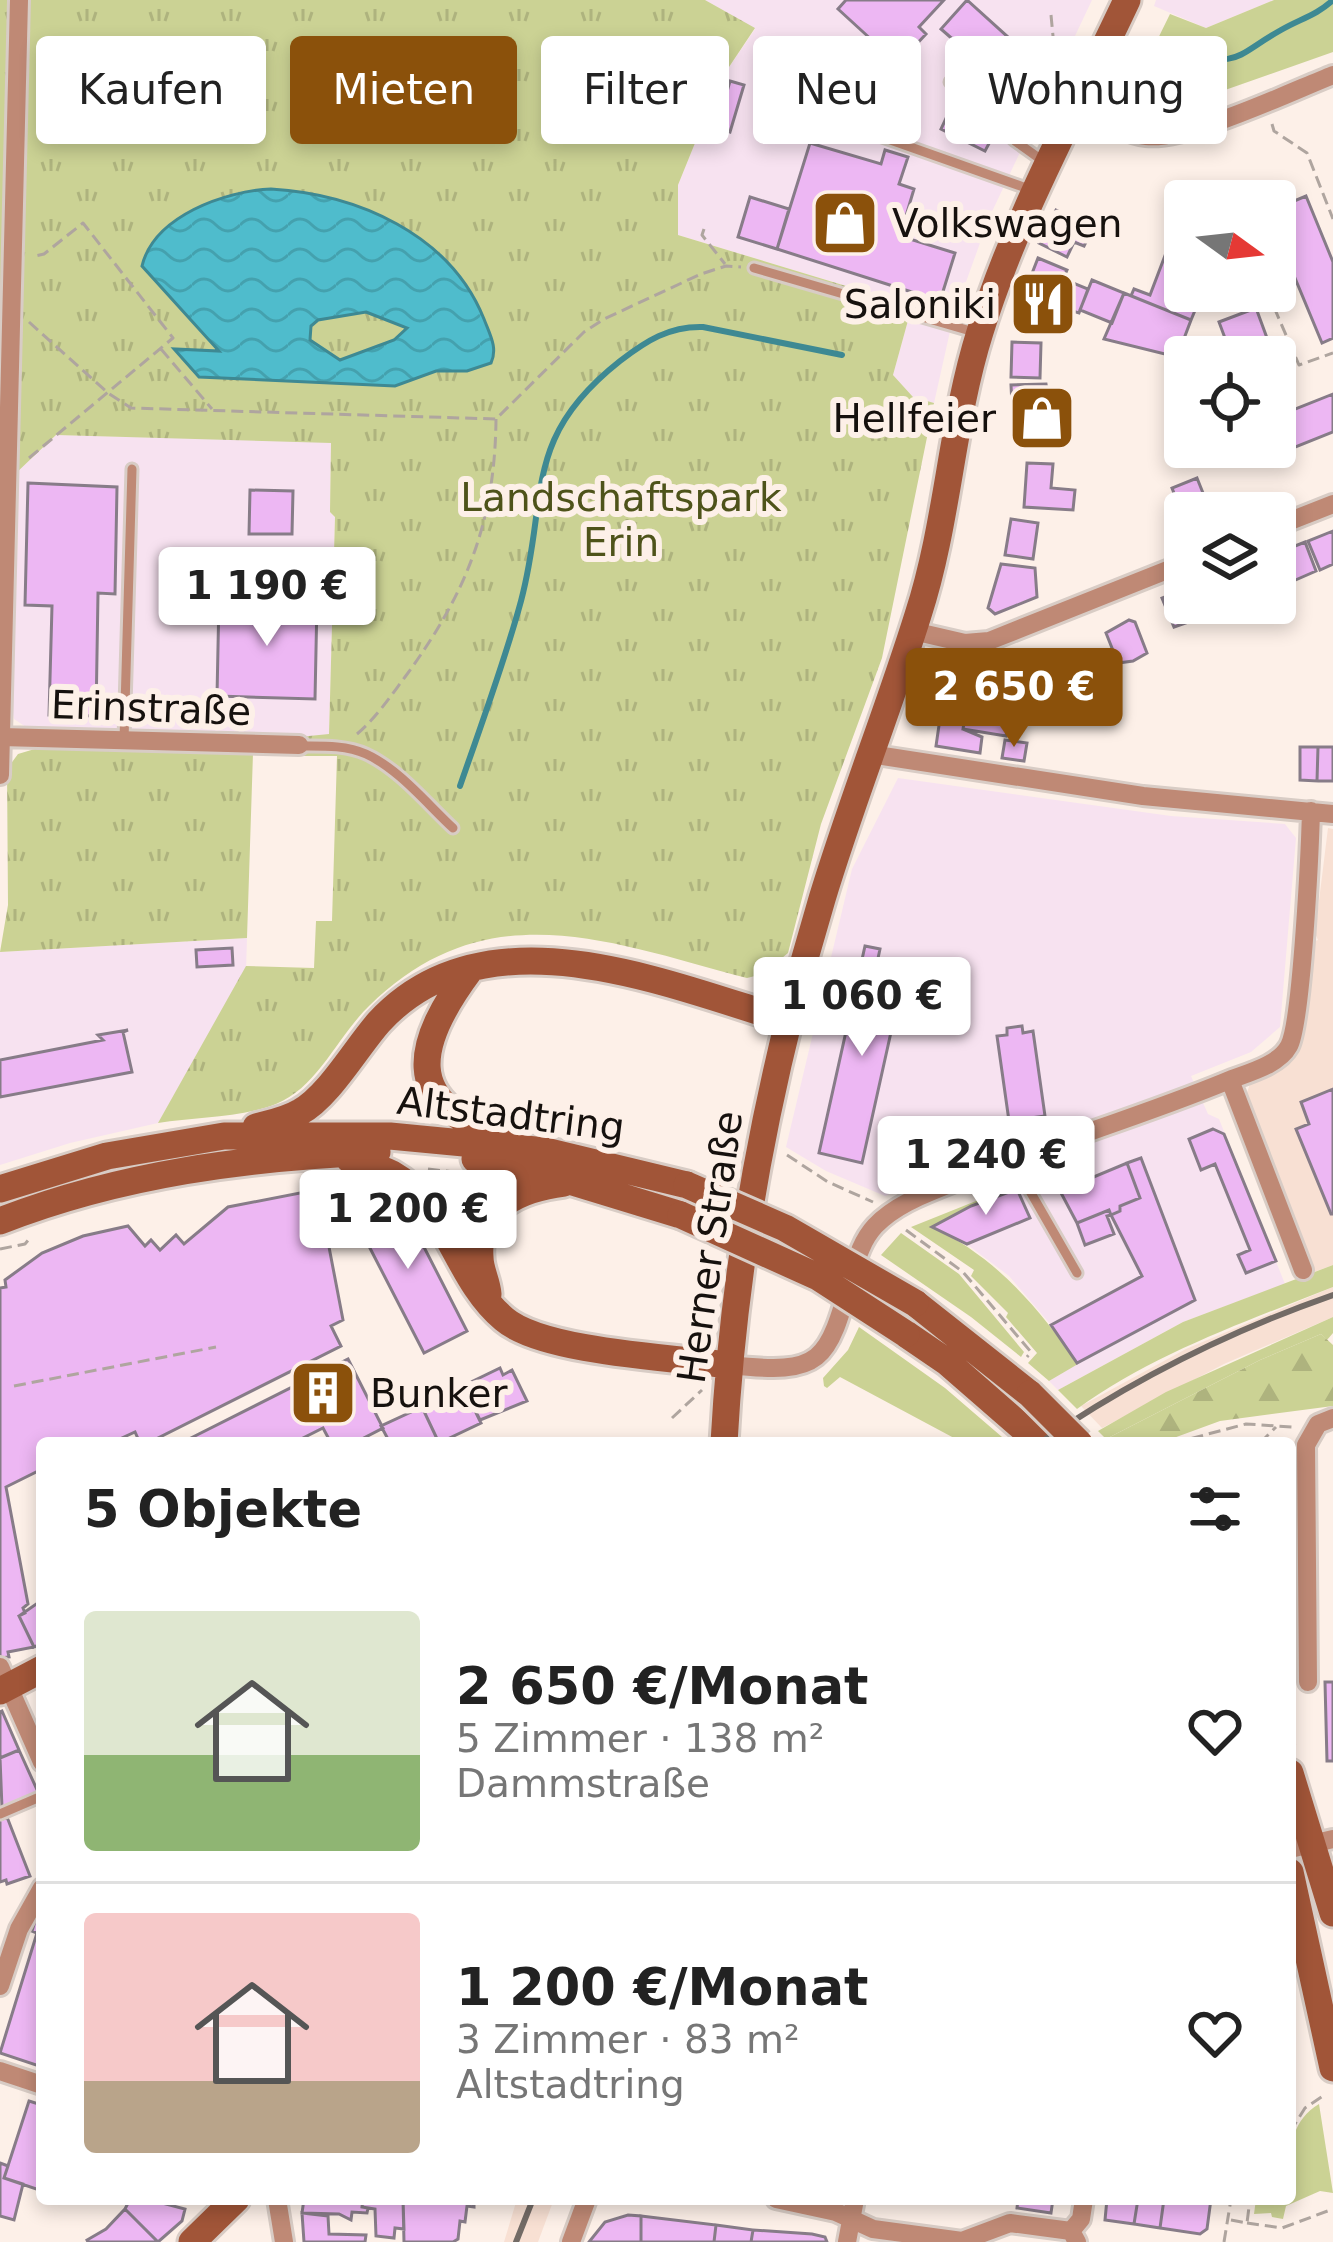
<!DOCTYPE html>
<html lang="de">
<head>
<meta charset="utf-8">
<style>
  body { margin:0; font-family:"DejaVu Sans",sans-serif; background:#f2f2f2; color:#222; height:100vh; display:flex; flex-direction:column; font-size:45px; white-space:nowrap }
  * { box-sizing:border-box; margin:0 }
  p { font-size:39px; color:#767676 }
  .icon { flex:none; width:66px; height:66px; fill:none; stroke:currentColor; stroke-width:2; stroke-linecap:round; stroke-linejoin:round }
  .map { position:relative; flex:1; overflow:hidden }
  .details { position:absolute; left:36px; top:1437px; width:1260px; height:768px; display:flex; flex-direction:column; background:#fff; border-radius:12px; box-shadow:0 6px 18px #0003 }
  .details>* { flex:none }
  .hud { position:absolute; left:36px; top:36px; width:1263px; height:108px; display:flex; gap:24px }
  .needle { width:78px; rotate:105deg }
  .buttons { position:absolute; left:1164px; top:180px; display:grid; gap:24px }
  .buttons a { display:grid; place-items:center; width:132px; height:132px; border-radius:12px; background:#fff; box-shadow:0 6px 18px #0003; font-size:60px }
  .price { position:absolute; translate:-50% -102px; padding:0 27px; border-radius:12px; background:#fff; color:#222; font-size:39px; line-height:78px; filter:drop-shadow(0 3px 6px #0008) }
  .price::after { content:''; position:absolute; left:50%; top:72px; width:36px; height:27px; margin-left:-18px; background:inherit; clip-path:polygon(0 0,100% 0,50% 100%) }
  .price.on { background:#8b510b; color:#fff }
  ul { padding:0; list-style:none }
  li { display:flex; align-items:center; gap:36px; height:300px; padding:0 48px }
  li+li { border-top:3px solid #e0e0e0 }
  li span { display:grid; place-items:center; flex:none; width:336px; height:240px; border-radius:12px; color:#555 }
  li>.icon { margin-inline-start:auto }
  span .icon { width:144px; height:144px; fill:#fffc; stroke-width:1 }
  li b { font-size:51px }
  h2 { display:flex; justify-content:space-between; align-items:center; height:144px; padding:0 48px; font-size:51px }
  .tag { padding:0 42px; border-radius:12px; background:#fff; box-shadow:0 6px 18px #0003; font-size:42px; line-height:108px }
  .tag.on { background:#8b510b; color:#fff }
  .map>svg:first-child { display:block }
</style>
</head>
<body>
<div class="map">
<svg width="1333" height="2242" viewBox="0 0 1333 2242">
  <defs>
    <pattern id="forest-firs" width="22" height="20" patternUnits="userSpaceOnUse" patternTransform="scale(3)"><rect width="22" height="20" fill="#cbd294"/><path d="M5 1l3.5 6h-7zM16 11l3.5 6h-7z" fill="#aeb37e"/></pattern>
    <pattern id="park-tufts" width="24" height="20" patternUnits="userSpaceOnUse" patternTransform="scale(3)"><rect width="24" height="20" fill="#cbd294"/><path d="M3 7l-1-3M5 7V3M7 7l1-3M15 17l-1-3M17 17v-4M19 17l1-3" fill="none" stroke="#aeb37e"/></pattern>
    <pattern id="water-waves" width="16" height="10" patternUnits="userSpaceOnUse" patternTransform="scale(3)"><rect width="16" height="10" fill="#4fbccc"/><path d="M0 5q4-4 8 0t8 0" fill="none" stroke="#44a1ae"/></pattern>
  </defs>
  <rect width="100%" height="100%" fill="#fdf0e8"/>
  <path fill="#f7e2f0" d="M705 0H1092L989 218 953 318 934 403 913 397 893 375 912 306 678 235V185L721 79 755 29Z
    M1156 0H1274L1206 28 1154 6Z
    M56 435 331 442 330 512 335 517 329 734 321 737 40 730 26 727 14 719 8 685 15 633 18 524 13 476Z
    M898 778 1171 816 1285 824 1296 838 1280 1027 1251 1052 1191 1076 1208 1114 1219 1119 1285 1284 1183 1322 1058 1390 1049 1381 1077 1363 1051 1325 1009 1276 964 1242 932 1227 971 1206 1017 1188 1004 1149 885 1196 826 1171 786 1147 852 869Z
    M247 938 246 970 158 1123 70 1143 0 1165V952Z"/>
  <path fill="#f8e0d3" d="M1328 828 1333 829V1265L1314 1272 1244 1101 1251 1081 1283 1063 1309 943 1318 940 1315 933Z
    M1333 1287V1317L1224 1364 1102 1428 1081 1406 1186 1349Z
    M517 2199H554L538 2242H504Z"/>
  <path fill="#cbd294" d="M1274 0H1333V52L1174 108 1176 121C1150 129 1126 125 1108 104L1128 63 1143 69 1170 14 1206 28Z
    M1016 1185 1018 1188 971 1206 932 1227C997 1258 1037 1306 1078 1364L1049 1381 1028 1363 1037 1353 1006 1317 1008 1313 971 1276 974 1270 911 1227Z
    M901 1233 959 1274 1024 1352 1021 1357 971 1317 881 1255Z
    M1333 1265V1287C1247 1321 1153 1354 1077 1409L1058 1390 1183 1322Z
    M1333 1317V1333L1327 1340 1321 1334 1260 1360 1106 1439 1098 1431 1166 1392Z
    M859 1327 945 1388 1009 1443H950L954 1438 840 1377 827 1388 824 1386 823 1378 848 1350Z
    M1319 2104 1333 2193 1320 2191 1286 2206 1283 2219 1272 2217 1271 2213 1254 2214 1256 2199H1290C1290 2164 1284 2125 1319 2104Z"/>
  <path fill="url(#forest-firs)" d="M1321 1334 1333 1345V1406L1220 1421 1160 1443H1110L1106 1439 1260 1360Z"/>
  <path fill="url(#park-tufts)" d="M0 0H14L0 524Z
    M25 0H705L755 28 721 79 678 185V235L912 306 893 375 913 397 934 403 882 658 821 824 788 953 763 974 747 978C610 942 487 890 369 1006 337 1037 318 1087 276 1104 241 1118 196 1117 158 1123L246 966 314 968 316 921H332L337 756H299V737L329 734 335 517 330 512 331 443 56 435 13 476Z
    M38 748 253 753 247 938 0 952 8 905 7 769 18 754Z"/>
  <path fill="url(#water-waves)" stroke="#3e8993" stroke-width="3" fill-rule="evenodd" d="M271 189C357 194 450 234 484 319 490 335 498 348 491 363L467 371H436L395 386 199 377 174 349 219 351 142 266C154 216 225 191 271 189ZM366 312 407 328 394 340 340 360 310 340 311 326 318 320Z"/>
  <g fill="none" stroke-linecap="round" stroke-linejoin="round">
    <path stroke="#3e8993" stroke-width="6" d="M1181 53C1242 67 1233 57 1281 30 1300 19 1317 15 1333 0
      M460 786C481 725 504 664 521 601 549 496 521 439 620 361 646 341 669 326 703 327L842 355"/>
  </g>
  <path fill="#edb7f3" stroke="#877c88" stroke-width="3" d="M846 0H944L919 27 926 34 898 64 838 9Z
    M967 0 1030 57 1019 69 1034 83 1008 111 954 61 964 49 941 29Z
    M730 81 744 85 730 132 717 127Z
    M948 114 993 136 985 151 941 129Z
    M810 143 881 164 885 150 908 157 899 184 914 189 900 236 955 253 940 301 777 249Z
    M1306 196 1333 262V338L1322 343 1275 230V209Z
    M750 197 789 209 777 249 738 237Z
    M1056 210 1093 228 1084 246 1074 242 1067 257 1039 243Z
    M1166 253 1185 260V291H1203L1191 320 1131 296 1134 289 1150 295Z
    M1038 258 1067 270 1063 279 1088 289 1079 313 1066 309 1044 316 1042 322 1017 312Z
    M1092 280 1124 293 1112 323 1080 310Z
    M1124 293 1191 320 1177 357 1104 339Z
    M1256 308 1274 357H1232L1219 322Z
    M1012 342 1041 343 1040 378 1011 377Z
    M1046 384 1052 424 1013 426 1011 385Z
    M1333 394V432L1255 463 1249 447H1275V417Z
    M1027 463 1053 464 1051 488 1075 490 1073 510 1024 507Z
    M1197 478 1211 513H1185V521L1172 488Z
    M28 483 117 487 115 594 98 593 96 716 49 715 52 606 25 605Z
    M250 490 293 491 292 534H249Z
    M1011 519 1038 523 1033 559 1005 555Z
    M1333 531V564L1320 570 1308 541Z
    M1305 542 1316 571 1284 585 1275 554Z
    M1001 564 1035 568 1037 597 995 614 988 608Z
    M1185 589V603H1203L1208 615 1174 627 1162 598Z
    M219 599 317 601 315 699 217 696Z
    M1129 620 1135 622 1147 653 1133 661 1118 663 1106 633Z
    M1081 662 1089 683 1074 689 1065 668Z
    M973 670 982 672 978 694 969 693 963 729 982 737 980 753 936 746 945 684Z
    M969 693 1023 702 1020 720 1009 719 1006 736 963 729Z
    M1005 740 1027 743 1024 761 1002 758Z
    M1300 747H1318L1317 781 1300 780Z
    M1318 747H1333V781H1317Z
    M865 946 880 949 877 963 905 969 862 1163 819 1153Z
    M232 948 233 965 197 967 196 950Z
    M1022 1026 1023 1033 1033 1031 1045 1116 1009 1121 997 1036 1007 1035V1028Z
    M128 1030 123 1032 132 1072 0 1097V1060L103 1040 98 1035Z
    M1333 1089V1214H1331L1296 1129 1309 1124 1301 1102Z
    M1213 1129 1224 1134 1276 1261 1246 1273 1238 1255 1250 1250 1215 1164 1201 1170 1189 1139Z
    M1141 1158 1195 1300 1077 1363 1051 1325 1142 1276 1111 1215 1120 1211V1206L1140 1198 1127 1163Z
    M1127 1163 1140 1198 1120 1206V1211L1111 1215 1109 1210 1077 1223 1060 1191Z
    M1017 1189 1030 1218 967 1244 932 1227 971 1206Z
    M305 1192 316 1197 337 1239 324 1245 329 1247 343 1320 331 1326 341 1346 148 1443H140L135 1432 111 1443H42V1469L6 1487 28 1604 23 1608 25 1613 19 1616 34 1647 8 1652 9 1657 0 1658V1288L6 1287 5 1280 42 1253 83 1236 128 1226 145 1246 151 1240 160 1250 176 1235 184 1244 228 1207Z
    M359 1197 373 1209 393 1199 402 1216 407 1214 467 1331 424 1353 356 1221 350 1225 346 1217 347 1203Z
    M1109 1210 1111 1215 1107 1216 1114 1234 1085 1245 1077 1223Z
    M348 1359 383 1428 354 1443H331L323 1428 293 1443H181Z
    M500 1368 503 1375 512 1370 527 1401 480 1420 463 1386Z
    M463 1386 481 1423 439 1443 422 1407Z
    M422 1407 439 1443H390L381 1426Z
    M42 1600V1643L34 1647 19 1616Z
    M1325 1682H1333V1761H1327Z
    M2 1711 19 1750 0 1758V1712Z
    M19 1750 38 1792 2 1808 0 1758Z
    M7 1817 30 1876 7 1884 6 1880 0 1882V1820Z
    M36 1918H42V2067L0 2053 37 1933 32 1931Z
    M29 2101 42 2105V2191L4 2178Z
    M0 2163 8 2166 4 2178 23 2184 14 2220 0 2216Z
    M130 2199H147L185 2209 182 2221 158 2242 125 2209Z
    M304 2199H363L362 2207 368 2208 367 2213 352 2212 351 2220 339 2214 302 2213Z
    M363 2199H403L404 2229 395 2228 394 2238 376 2236 375 2209 362 2207Z
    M403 2199H474V2207L467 2206 465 2222 460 2221 458 2239 453 2242H404Z
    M1018 2199H1053L1051 2213 1017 2208Z
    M1107 2199H1138L1134 2224 1105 2220Z
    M1138 2199H1164L1160 2228 1134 2224Z
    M1164 2199H1211L1207 2229 1200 2234 1160 2228Z
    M125 2209 158 2242H88L87 2240 106 2229Z
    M302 2213 328 2216 329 2234 366 2235 365 2242H304Z
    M628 2215 641 2216V2242H589L605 2222Z
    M641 2216 716 2225 714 2242H641Z
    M716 2225 753 2230 751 2242H714Z
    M753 2230 812 2234 825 2237 827 2242H751Z"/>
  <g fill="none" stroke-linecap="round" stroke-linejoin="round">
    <g stroke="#d8ccc5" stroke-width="15">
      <path id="lane" d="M950 82 1015 141 1043 161
        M803 109 1029 189
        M754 268 974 332
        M124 740 132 469
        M301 746C322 746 346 745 366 754 399 769 427 804 453 828
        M1019 1157 1027 1186 1077 1273
        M0 1814 42 1796"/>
    </g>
    <g stroke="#d8ccc5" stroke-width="24">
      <path id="street" d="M1078 105C1098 115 1123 134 1146 136 1188 141 1290 92 1333 75
        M1275 527 1333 504
        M913 631 965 643 989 641 1185 563
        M1 737 299 745
        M870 754 1143 796 1333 814
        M0 775 19 0
        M1230 1080 1303 1270
        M729 1365C823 1375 827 1363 852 1275 857 1258 862 1240 875 1226 898 1202 931 1192 962 1179 1049 1143 1140 1117 1227 1081 1247 1073 1278 1066 1289 1046 1302 1022 1310 847 1311 811
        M0 1667 42 1762
        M1308 1682 1306 1445 1318 1424 1333 1418
        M1290 1849 1333 1839
        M0 1986 19 1929 42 1888
        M0 2071 42 2085
        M277 2199 284 2242
        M776 2199 836 2212 873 2229 962 2241 1010 2223 1071 2231 1077 2242
        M1071 2231 1081 2219 1084 2199
        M571 2242 587 2199
        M847 2242 855 2199"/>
    </g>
    <g stroke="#d8ccc5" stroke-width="33">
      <path id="secondary" d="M470 970C417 1041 398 1104 502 1135
        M256 1127C271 1123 287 1120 300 1112 329 1096 356 1048 379 1022 485 907 664 983 789 1021
        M349 1159C363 1164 379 1167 392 1174 449 1206 455 1278 504 1319 542 1352 675 1358 729 1365
        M475 1159 537 1171 681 1215
        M0 1189 107 1156 224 1136H390L546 1151 687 1185
        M0 1221C120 1174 249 1157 377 1152
        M488 1294C487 1281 480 1270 480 1257 476 1206 523 1188 564 1183
        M915 1303 1030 1394
        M906 1334 947 1362 1040 1443
        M724 1443C734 1259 769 1075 822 899 851 803 888 711 918 615 948 523 951 424 980 332 1016 216 1076 109 1127 0
        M0 1691 42 1669
        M1290 1773 1333 1913
        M1290 1872 1333 2068
        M192 2242 236 2199"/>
    </g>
    <path stroke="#afa59f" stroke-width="3" stroke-dasharray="12 6" stroke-linecap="butt" d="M1051 15 1055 57 1064 68
      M1272 124 1274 131 1307 153 1333 219
      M704 229 702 235 725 264
      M1267 291 1299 365 1333 353
      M29 322 108 393 131 408 496 419 584 332 604 319 701 274 726 266 741 267
      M161 349 212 409
      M29 458 173 338 83 223 44 254 35 256
      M357 734C376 718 390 697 405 677 466 594 495 523 496 419
      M787 1155 828 1182 873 1202
      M428 1169 454 1172
      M906 1230 963 1272 1031 1352 1027 1357
      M0 1249 25 1244 30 1238
      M14 1386 216 1347
      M672 1418 702 1390
      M1174 1443 1246 1424 1292 1427
      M1260 1443 1276 1427
      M1290 1734 1297 1750
      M1290 2132 1305 2108 1323 2096
      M520 2200V2199
      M1231 2220 1247 2223 1250 2199
      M1247 2223 1282 2228 1333 2209
      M1224 2242 1231 2199"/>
    <use href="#lane" stroke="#bf8975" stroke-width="9"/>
    <use href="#street" stroke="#bf8975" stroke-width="18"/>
    <use href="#secondary" stroke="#a15538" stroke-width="27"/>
    <path stroke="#736b66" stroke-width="6" d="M1040 1443C1130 1381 1230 1331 1333 1295
      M516 2242 533 2199"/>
    <g stroke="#d8ccc5" stroke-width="33" stroke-linecap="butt">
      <path id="secondary-bridge" d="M687 1185 785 1228 915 1303
        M681 1215 818 1277 906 1334
        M1030 1394 1079 1443"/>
    </g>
    <use href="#secondary-bridge" stroke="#a15538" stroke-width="27"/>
  </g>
  <defs>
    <g id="shop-square" transform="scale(3.45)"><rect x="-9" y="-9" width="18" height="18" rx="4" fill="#8b510b" stroke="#fdf0e8"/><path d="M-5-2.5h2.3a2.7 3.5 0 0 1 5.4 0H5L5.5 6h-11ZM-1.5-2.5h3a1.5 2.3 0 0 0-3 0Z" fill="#fff"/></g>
    <g id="restaurant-square" transform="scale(3.45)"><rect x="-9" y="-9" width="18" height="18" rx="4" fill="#8b510b" stroke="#fdf0e8"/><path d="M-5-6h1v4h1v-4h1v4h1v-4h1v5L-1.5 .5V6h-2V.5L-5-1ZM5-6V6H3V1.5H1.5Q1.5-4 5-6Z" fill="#fff"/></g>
    <g id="building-square" transform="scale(3.45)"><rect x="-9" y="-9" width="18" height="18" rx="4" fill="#8b510b" stroke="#fdf0e8"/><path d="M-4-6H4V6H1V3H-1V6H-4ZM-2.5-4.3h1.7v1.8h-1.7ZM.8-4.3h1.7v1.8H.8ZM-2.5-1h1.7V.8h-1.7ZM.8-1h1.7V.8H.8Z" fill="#fff"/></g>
  </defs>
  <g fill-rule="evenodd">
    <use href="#shop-square" x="845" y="223"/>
    <use href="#restaurant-square" x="1043" y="304"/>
    <use href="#shop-square" x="1042" y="418"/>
    <use href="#building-square" x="323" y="1393"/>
  </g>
  <g text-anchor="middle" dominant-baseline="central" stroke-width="12" stroke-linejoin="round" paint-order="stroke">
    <g font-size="39" fill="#16110e" stroke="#fdf0e8" text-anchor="start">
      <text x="892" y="223">Volkswagen</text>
      <text x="996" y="304" text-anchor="end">Saloniki</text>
      <text x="996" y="418" text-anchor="end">Hellfeier</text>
      <text x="370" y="1393">Bunker</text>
    </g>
    <g font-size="39" fill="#4e531a" stroke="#fdf0e8">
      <text x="621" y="497">Landschaftspark<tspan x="621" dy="45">Erin</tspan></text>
    </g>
    <g font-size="39" fill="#16110e" stroke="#fdf0e8">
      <text transform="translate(151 708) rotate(2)">Erinstraße</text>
      <text transform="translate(511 1114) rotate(7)">Altstadtring</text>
      <text transform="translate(710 1247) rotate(-82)">Herner Straße</text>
    </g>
  </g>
</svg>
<div class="buttons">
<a><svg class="needle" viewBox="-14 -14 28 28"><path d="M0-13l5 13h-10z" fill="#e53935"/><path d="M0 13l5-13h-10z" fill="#767676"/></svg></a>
<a><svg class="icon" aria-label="locate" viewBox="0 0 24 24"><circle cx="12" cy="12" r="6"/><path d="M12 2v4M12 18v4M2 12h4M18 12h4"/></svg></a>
<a><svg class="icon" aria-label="layers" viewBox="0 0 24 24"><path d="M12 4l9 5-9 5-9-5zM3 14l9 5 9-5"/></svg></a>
</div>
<b class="price" style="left:267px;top:649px">1 190 €</b>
<b class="price on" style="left:1014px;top:750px">2 650 €</b>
<b class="price" style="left:862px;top:1059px">1 060 €</b>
<b class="price" style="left:986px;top:1218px">1 240 €</b>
<b class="price" style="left:408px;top:1272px">1 200 €</b>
<div class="hud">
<a class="tag">Kaufen</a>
<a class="tag on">Mieten</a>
<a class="tag">Filter</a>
<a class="tag">Neu</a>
<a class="tag">Wohnung</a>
</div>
<section class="details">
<h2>5 Objekte<svg class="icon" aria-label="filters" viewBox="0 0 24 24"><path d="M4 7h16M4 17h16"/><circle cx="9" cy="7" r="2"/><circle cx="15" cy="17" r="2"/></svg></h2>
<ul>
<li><span style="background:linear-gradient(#dfe7d0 60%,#8fb573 0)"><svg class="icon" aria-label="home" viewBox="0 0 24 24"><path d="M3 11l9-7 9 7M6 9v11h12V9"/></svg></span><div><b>2 650 €/Monat</b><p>5 Zimmer · 138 m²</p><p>Dammstraße</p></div><svg class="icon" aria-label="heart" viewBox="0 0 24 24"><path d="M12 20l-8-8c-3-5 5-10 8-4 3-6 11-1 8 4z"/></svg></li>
<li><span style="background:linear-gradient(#f6c9c9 70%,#b9a48a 0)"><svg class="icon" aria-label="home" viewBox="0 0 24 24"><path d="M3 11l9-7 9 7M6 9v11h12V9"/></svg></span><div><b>1 200 €/Monat</b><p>3 Zimmer · 83 m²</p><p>Altstadtring</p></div><svg class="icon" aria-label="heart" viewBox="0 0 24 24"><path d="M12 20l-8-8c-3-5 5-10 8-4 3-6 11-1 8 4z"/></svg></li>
</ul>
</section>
</div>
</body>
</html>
